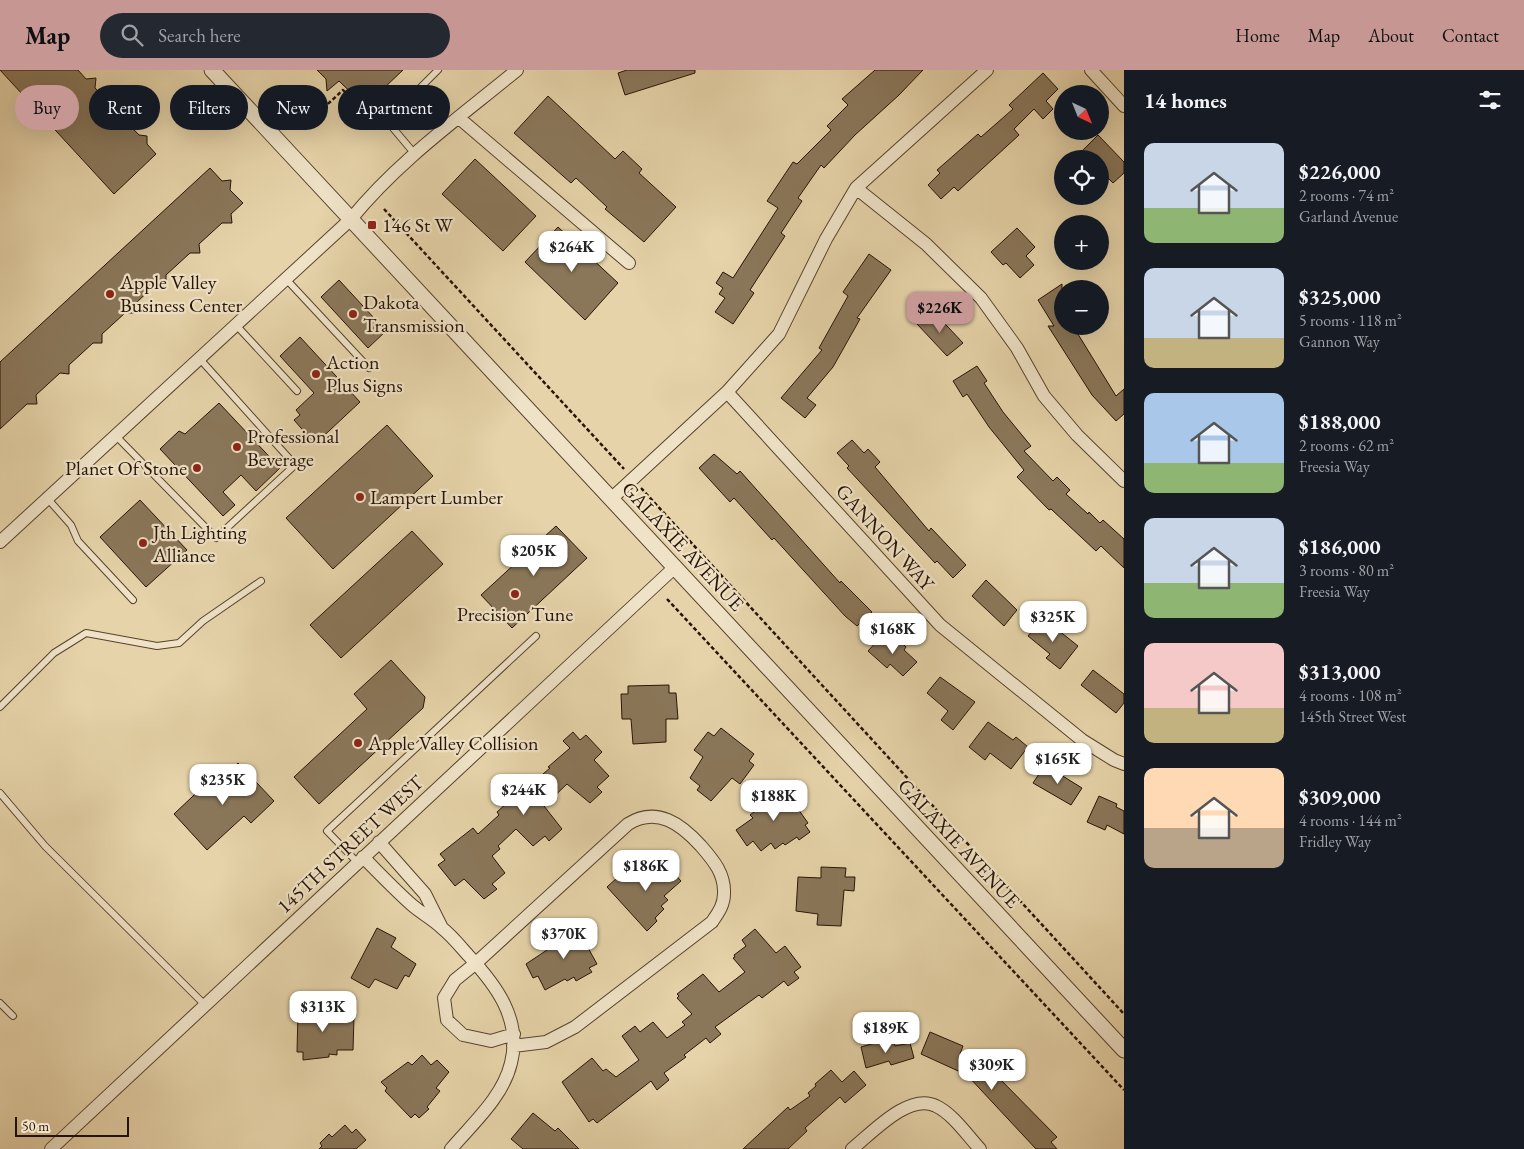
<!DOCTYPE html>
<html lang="en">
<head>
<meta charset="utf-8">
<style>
  body { margin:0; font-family:"EB Garamond",serif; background:#242831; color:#f1f3f6; height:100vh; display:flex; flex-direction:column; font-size:19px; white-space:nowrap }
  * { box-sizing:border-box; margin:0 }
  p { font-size:16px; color:#9ea1a6 }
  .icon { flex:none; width:28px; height:28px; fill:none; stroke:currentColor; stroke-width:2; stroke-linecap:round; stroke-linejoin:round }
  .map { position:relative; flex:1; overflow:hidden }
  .sheet { display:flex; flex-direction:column; background:#171b24; width:400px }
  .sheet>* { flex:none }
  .hud { position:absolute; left:15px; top:15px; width:475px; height:45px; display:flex; gap:10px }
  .needle { width:32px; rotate:137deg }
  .fabs { position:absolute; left:1054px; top:15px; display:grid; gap:10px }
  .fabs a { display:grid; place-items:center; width:55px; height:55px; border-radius:50%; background:#171b24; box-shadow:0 5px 20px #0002; font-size:25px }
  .scale { position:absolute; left:15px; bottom:12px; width:114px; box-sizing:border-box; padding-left:5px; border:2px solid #271305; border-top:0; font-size:14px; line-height:18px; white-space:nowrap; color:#271305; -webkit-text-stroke:4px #efe2c7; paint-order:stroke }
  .price { position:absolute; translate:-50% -42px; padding:0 11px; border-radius:10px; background:#fff; color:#222; font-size:16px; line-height:32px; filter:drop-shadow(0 1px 2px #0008) }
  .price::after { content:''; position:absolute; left:50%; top:30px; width:15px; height:11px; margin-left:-8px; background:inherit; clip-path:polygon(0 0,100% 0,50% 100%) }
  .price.on { background:#c59692; color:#111 }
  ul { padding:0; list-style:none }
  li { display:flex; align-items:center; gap:15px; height:125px; padding:0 20px }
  li span { display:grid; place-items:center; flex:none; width:140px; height:100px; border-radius:10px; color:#555 }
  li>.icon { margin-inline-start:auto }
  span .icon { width:60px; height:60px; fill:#fffc; stroke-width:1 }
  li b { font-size:21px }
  h2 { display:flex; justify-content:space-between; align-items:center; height:60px; padding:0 20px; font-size:21px }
  .chip { padding:0 18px; border-radius:22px; background:#171b24; box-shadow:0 5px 20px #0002; font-size:18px; line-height:45px }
  .chip.on { background:#c59692; color:#111 }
  header { display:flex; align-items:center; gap:30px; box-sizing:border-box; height:70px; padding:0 25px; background:#c59692; color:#111 }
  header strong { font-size:24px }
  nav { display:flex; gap:28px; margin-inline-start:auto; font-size:18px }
  .search { width:350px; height:45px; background:#242831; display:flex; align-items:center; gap:12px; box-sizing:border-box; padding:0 18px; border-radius:28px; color:#9ea1a6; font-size:19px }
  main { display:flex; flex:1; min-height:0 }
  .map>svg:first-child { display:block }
</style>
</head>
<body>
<header>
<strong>Map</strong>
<div class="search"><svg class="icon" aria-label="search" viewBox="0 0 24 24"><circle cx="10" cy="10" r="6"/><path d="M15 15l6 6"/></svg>Search here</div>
<nav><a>Home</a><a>Map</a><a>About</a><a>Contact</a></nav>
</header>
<main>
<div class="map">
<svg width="1124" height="1079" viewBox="0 0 1124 1079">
  <rect width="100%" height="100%" fill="#e6d3a9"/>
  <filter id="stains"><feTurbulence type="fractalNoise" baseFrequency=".004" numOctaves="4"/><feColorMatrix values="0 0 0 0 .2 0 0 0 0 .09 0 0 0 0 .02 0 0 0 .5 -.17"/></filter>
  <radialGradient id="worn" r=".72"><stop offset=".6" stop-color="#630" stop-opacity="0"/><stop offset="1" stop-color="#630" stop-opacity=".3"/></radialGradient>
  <path fill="#8a775a" stroke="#271305" d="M0 0H78L86 9 96 8 95 18 112 36 121 37V46L139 65 147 66V74L156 84 114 124Z
    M317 0H403L365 36 339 11 327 21 326 9Z
    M627 0H695V3L625 25 618 3Z
    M875 0H923L899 25 855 65 824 98 821 95 798 128 802 131 781 163 785 166 750 220 754 223 733 254 715 242 725 228 719 224 723 218 716 213 723 202 733 208 778 138 767 131 793 92 797 94 831 60 827 56 848 35 842 29Z
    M1043 3 1058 19 1046 31 1053 39 1043 49 1034 39 1014 59 1019 65 958 121 954 117 941 129 928 115 940 103 937 100 978 64 981 67 1013 39 1009 35Z
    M548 26 615 89 623 81 642 99 639 103 676 137 644 172 605 139 607 137 576 108 571 113 514 63Z
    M1098 65 1124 92V103L1113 113 1100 100V89H1090L1082 81Z
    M475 89 536 146 503 181 442 124Z
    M210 98 222 111 231 110 230 120 243 133 231 144 232 153H222L199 174 200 183H190L166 205V213H157L135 234 134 243H125L102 264V273H93L69 295V304L60 303 36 325 37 334H27L0 359V292Z
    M558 157 618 213 585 250 525 192Z
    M1017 158 1035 177 1026 186 1034 195 1020 208 1006 193 1003 195 991 182Z
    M869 184 891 200 857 248 860 249 833 297 807 328 816 335 805 348 781 328 822 280 819 278 848 226 843 222Z
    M339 210 386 261 368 278 321 227Z
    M1062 214V256H1073L1116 326 1124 319V344L1116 351 1092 325 1048 256H1054L1038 230Z
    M933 241 963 273 947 286 917 254Z
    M300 267 360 332 315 374 294 350 300 345 296 340 314 323 280 286Z
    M977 296 987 311 984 313 1003 342 1031 376 1024 381 1053 411 1057 407 1070 420 1066 424 1088 444 1089 442 1100 453 1103 450 1124 469V498L1101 476 1096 481 1051 439 1049 440 1017 407 1024 400 989 357 967 324 963 327 953 311Z
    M219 333 280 398 256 421 241 405 223 422 235 435 223 446 160 379 179 361 185 364Z
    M387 355 433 406 333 499 286 448Z
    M852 370 864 383 868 379 880 392 875 397 929 461 931 458 966 495 953 508 937 491 935 493 847 398 849 396 837 383Z
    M714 384 737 404 740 401 840 513 841 511 872 542 857 556 845 546 774 468 772 470 734 428 730 432 699 398Z
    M140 430 187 480 146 517 100 467Z
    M556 456 587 488 512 558 481 525Z
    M412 461 443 494 341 588 310 555Z
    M986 510 1017 540 1004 556 972 526Z
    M1043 548 1078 576 1060 599 1046 588 1050 584 1028 566Z
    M893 564 906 577 904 580 917 592 903 606 890 594 887 598 868 581 879 569 883 574Z
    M391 590 425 627 423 638 319 734 294 707 367 639 354 624Z
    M1093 600 1124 624V633L1116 643 1081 615Z
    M940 607 975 632 953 660 941 650 948 641 927 623Z
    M669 615V623H676L678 649H666V672L633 674 631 649H622L621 624H628V616Z
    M988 652 1013 670 1016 667 1028 677 1011 699 990 683 985 690 969 677Z
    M721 658 754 684 749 691 754 695 740 714 732 708 711 731 697 720 700 716 690 708 703 687 694 680 708 662 714 666Z
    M573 662 580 670 586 665 602 682 594 690 609 706 597 717 602 722 590 733 567 714 544 736 562 759 549 771 545 766 533 776 516 759 498 776 500 779 492 786 505 803 492 814 497 819 484 829 464 809 455 816 438 795 445 790 440 784 473 758 478 764 499 745 497 742 518 723 513 717 522 709 529 716 550 698 548 697 570 678 563 671Z
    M238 693 274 731 251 753 244 746 207 780 174 744 210 710 215 715Z
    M1045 695 1082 718 1071 735 1033 713Z
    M778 716 784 723 786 722 808 753 805 755 810 762 799 770 797 767 785 775 783 773 775 779 771 773 761 781 753 771 747 776 736 760 753 748 750 745 758 739 756 735Z
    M1099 726 1117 734 1116 737 1124 741V764L1107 755 1105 760 1087 752Z
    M659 787 681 811 664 826 668 830 661 836 664 839 655 848 657 851 647 861 607 817 618 807 620 810 629 802 632 805 641 798 643 801Z
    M821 797 846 798 845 807H855L854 821 844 820 841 856 817 855 818 844 796 841 798 807 821 808Z
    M581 857 590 874 587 876 597 894 589 898 592 902 576 911 574 907 567 911 565 909 545 920 538 906 533 908 526 894 550 878 549 877 556 872 555 869Z
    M377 858 396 868 391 877 416 894 409 907 405 905 397 919 375 909 369 918 351 908Z
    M755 859 776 883 785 876 801 897 794 902 799 908 788 916 784 911 762 928 759 925 715 957 721 964 710 973 706 968 684 985 686 987 664 1003 669 1010 657 1020 651 1011 597 1053 593 1049 589 1052 562 1012 592 988 603 1001 606 999 616 1007 639 990 622 966 635 956 640 962 653 952 667 968 685 955 682 952 692 944 677 928 679 926 677 924 703 904 719 922 745 902 733 888 735 887 734 885 746 876 742 870Z
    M304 936 330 938V941H337V947H354L353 980H337V985L329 984V987L303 990V982H297L298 942H304Z
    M930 962 963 976 960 984 972 989 992 1011 997 1006 1057 1067 1051 1072 1057 1079H1036L967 1005 921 984Z
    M885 970 887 975 894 973 895 976 910 973 914 988 891 995 889 991 866 998 861 977Z
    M422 985 431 995 437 990 449 1002 436 1018 440 1021 427 1037 429 1039 419 1048 415 1044 411 1048 385 1021 387 1018 381 1012 408 992 412 995Z
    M831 1000 842 1012 854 1001 866 1015 845 1033 840 1027 805 1058 807 1061 788 1079H743L788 1037 790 1040 810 1026 808 1023 816 1016 815 1014Z
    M533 1043 555 1061 558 1058 579 1079H523L511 1069Z
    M345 1055 352 1063 356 1059 366 1070 356 1079H319L322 1076 320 1073 329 1064 332 1067Z"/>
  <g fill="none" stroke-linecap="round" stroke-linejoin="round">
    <g stroke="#57432e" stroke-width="8">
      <path id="service" d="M414 83 387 51 438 0
        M286 209 369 298
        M236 255 297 321
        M115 365 216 468 295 395 199 288
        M47 428 71 455 78 471 133 530
        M0 637 54 583 86 563 157 576 179 573 203 551 261 511
        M0 723 45 776 205 935
        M357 792 327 761 536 566
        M0 933 13 946"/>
    </g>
    <g stroke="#57432e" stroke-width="14">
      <path id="minor" d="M1091 0 1124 36
        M459 48 629 193
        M856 118 926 174 981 228 1017 278 1044 326 1077 365 1124 411
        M727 322 940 555 1082 670 1114 690 1124 694
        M611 429 727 322 779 264 826 169 856 118 987 0
        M0 472 351 149C398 91 460 47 517 0
        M379 772 425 824 441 856
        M363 787C379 803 395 820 412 835 421 843 433 849 442 858 452 866 460 876 468 885 496 915 522 949 511 993 503 1027 473 1053 451 1079
        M513 976 546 972 575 957 712 852C718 843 724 835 724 824 725 804 714 791 701 776 681 754 657 736 628 754L476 893 455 910 444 928 447 950 463 965 491 971 514 964
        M51 1079 675 497
        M852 1079C872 1063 909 1022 936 1036 953 1044 967 1065 980 1079"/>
    </g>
    <g stroke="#57432e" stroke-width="17">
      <path id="tertiary" d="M212 0 1124 980"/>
    </g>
    <path stroke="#271305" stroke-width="2.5" stroke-dasharray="4 2.5" stroke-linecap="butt" d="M304 56 343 20 374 52
      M384 139 624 399
      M641 418 1124 944
      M667 529 1124 1020"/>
    <use href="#service" stroke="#efe2c7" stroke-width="6"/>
    <use href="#minor" stroke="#efe2c7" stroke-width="12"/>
    <use href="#tertiary" stroke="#efe2c7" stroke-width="15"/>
  </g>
  <g fill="#8f2418" stroke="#efe2c7" stroke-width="2">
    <rect x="367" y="150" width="10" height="10" rx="2.5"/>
    <circle cx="110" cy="224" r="5"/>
    <circle cx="353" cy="244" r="5"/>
    <circle cx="316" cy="304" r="5"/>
    <circle cx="237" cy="377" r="5"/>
    <circle cx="197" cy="398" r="5"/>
    <circle cx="360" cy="427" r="5"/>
    <circle cx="143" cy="473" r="5"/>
    <circle cx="515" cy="524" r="5"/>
    <circle cx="358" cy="673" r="5"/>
  </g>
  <g text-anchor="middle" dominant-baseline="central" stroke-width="4.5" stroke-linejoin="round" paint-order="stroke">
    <g font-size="20" fill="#271305" stroke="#efe2c7" text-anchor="start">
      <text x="382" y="155">146 St W</text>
      <text x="120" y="212">Apple Valley<tspan x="120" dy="23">Business Center</tspan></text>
      <text x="363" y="232">Dakota<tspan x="363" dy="23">Transmission</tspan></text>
      <text x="326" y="292">Action<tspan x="326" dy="23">Plus Signs</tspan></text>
      <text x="247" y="366">Professional<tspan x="247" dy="23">Beverage</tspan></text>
      <text x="187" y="398" text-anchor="end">Planet Of Stone</text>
      <text x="370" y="427">Lampert Lumber</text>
      <text x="153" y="462">Jth Lighting<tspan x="153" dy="23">Alliance</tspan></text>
      <text x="515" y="544" text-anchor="middle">Precision Tune</text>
      <text x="368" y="673">Apple Valley Collision</text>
    </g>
    <g font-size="20" fill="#271305" stroke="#efe2c7">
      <text transform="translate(885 467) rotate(48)">GANNON WAY</text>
      <text transform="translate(683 476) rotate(47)">GALAXIE AVENUE</text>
      <text transform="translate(959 773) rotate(47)">GALAXIE AVENUE</text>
      <text transform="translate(350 774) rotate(-43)">145TH STREET WEST</text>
    </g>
  </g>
  <rect width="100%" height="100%" filter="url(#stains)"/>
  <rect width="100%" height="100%" fill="url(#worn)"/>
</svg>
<div class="fabs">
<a><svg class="needle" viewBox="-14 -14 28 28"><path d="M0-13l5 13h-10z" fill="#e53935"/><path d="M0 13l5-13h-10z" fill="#9ea1a6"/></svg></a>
<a><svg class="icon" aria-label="locate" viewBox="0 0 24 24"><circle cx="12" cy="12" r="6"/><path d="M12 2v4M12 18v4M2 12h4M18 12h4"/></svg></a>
<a>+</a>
<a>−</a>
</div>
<div class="scale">50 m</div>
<b class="price" style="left:572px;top:203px">$264K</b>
<b class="price on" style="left:940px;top:264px">$226K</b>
<b class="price" style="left:534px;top:507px">$205K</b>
<b class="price" style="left:1053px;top:573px">$325K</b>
<b class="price" style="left:893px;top:585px">$168K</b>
<b class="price" style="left:1058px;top:715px">$165K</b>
<b class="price" style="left:223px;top:736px">$235K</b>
<b class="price" style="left:524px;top:746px">$244K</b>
<b class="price" style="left:774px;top:752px">$188K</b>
<b class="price" style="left:646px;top:822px">$186K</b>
<b class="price" style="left:564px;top:890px">$370K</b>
<b class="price" style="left:323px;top:963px">$313K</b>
<b class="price" style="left:886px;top:984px">$189K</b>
<b class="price" style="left:992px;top:1021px">$309K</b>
<div class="hud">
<a class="chip on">Buy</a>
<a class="chip">Rent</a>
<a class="chip">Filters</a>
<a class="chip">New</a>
<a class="chip">Apartment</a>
</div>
</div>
<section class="sheet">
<h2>14 homes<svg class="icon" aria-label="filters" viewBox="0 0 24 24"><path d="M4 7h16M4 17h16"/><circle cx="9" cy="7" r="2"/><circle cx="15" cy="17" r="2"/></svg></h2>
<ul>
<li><span style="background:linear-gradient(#c9d6e8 65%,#8fb573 0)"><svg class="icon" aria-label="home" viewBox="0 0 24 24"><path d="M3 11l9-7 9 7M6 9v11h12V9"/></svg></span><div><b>$226,000</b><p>2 rooms · 74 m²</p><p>Garland Avenue</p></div></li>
<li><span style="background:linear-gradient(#c9d6e8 70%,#c2b280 0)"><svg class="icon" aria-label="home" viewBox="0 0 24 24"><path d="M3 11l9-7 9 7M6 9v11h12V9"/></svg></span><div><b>$325,000</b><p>5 rooms · 118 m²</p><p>Gannon Way</p></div></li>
<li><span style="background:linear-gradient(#a9c7e8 70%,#8fb573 0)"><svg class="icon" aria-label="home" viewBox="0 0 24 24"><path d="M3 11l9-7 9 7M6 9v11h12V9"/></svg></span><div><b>$188,000</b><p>2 rooms · 62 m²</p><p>Freesia Way</p></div></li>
<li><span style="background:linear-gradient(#c9d6e8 65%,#8fb573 0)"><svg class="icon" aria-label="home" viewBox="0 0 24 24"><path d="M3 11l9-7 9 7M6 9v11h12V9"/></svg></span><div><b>$186,000</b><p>3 rooms · 80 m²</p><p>Freesia Way</p></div></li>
<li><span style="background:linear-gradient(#f6c9c9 65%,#c2b280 0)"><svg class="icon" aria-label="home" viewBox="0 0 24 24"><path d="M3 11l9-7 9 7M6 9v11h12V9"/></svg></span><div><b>$313,000</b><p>4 rooms · 108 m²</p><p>145th Street West</p></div></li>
<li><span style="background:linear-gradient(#ffd9b3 60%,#b9a48a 0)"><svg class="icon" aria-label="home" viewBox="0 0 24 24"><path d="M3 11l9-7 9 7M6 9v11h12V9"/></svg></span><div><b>$309,000</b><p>4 rooms · 144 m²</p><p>Fridley Way</p></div></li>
</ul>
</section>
</main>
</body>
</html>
